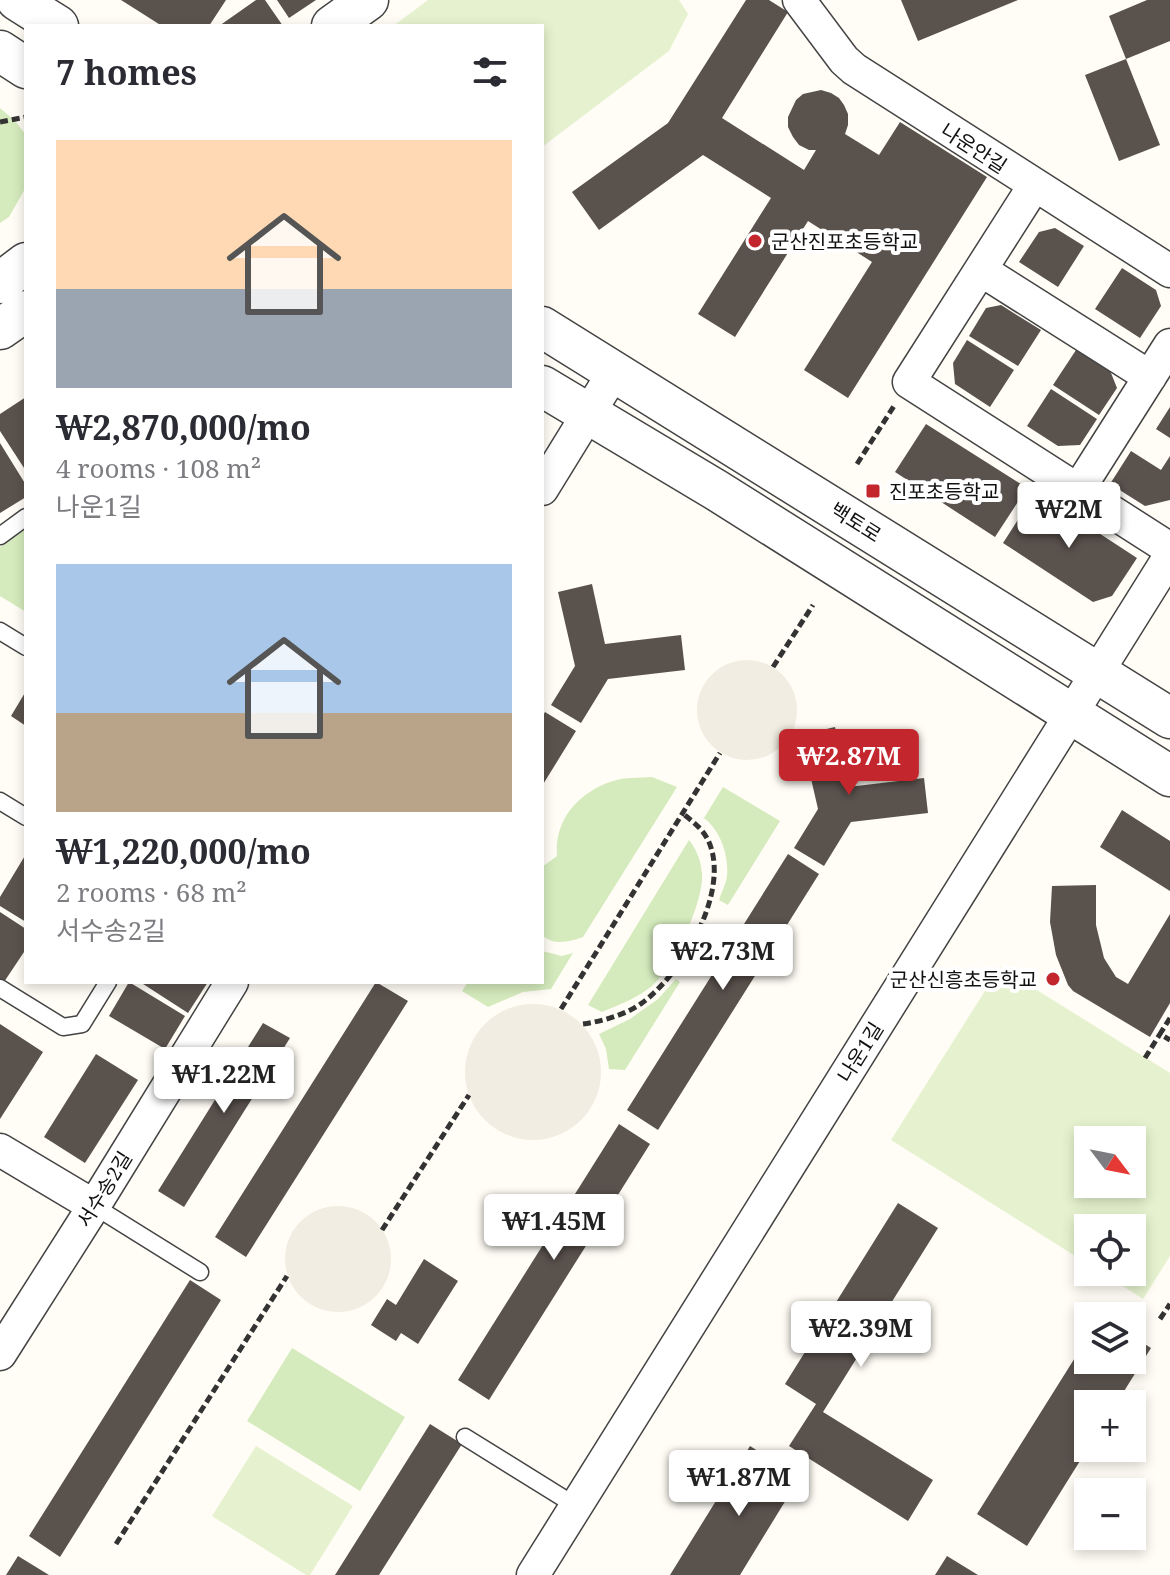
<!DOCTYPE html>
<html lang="en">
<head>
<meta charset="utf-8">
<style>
  body { margin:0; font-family:"Noto Serif","Noto Sans KR",serif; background:#f7f7f7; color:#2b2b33; height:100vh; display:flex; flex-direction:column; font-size:30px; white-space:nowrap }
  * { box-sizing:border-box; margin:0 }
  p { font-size:26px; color:#7c7c81 }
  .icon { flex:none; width:44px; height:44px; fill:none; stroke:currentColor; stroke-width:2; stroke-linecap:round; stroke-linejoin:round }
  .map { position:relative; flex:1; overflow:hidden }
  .sheet { position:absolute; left:24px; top:24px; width:520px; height:960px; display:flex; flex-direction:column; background:#fff; border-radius:0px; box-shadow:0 4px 12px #0003 }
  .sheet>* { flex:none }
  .needle { width:52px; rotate:122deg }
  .buttons { position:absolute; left:1074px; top:1126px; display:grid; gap:16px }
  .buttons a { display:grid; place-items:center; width:72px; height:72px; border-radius:0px; background:#fff; box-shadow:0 4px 12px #0003; font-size:40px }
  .price { position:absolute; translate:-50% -68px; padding:0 18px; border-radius:8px; background:#fff; color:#222; font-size:26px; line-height:52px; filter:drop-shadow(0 2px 4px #0008) }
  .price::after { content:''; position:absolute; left:50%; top:48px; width:24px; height:18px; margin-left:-12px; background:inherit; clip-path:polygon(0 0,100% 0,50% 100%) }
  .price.current { background:#c4262e; color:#fff }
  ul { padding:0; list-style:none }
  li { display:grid; align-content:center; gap:16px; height:424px; padding:0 32px }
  li span { display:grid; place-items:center; height:248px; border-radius:0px; color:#555 }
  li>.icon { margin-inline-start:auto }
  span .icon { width:144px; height:144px; fill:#fffc; stroke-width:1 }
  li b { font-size:34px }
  h2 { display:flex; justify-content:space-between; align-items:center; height:96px; padding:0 32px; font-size:34px }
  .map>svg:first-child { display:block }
</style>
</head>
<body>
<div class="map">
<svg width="1170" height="1575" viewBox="0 0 1170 1575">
  <rect width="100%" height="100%" fill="#fffdf5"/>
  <path fill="#d5ebbd" d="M0 108 16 122 26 135V187L9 217 0 223Z
    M26 529V612L0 596V547Z
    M652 777 677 787 583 937C569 942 554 946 542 935V867L557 856C554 819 579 792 613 781 625 777 639 778 652 777Z
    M723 787 780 821 728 905 719 900C721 893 726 884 727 876 729 855 720 830 704 818Z
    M689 840C697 850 701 861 702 874 704 902 673 968 652 986 637 998 619 1005 602 1012L588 1005Z
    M542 951 562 956 573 953 551 989 523 992 488 1007 462 991 468 982H542Z
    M676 979 680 982 625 1070 609 1069 606 1049 599 1034 630 1019 658 999Z
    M292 1348 405 1417 360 1491 247 1421Z"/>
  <path fill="#e6f2cf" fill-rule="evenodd" d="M428 0H679L688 14 669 51 542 147V26H393Z
    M1000 967 1170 1073V1256L1143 1299 1101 1272H1132V1228H1088V1264L891 1140ZM1088 1140H1132V1184H1088Z
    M256 1446 353 1506 310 1575H306L212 1516Z"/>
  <path fill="#f1ede2" d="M697 710a50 50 0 1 1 100 0a50 50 0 1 1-100 0Z
    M465 1072a68 68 0 1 1 136 0a68 68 0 1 1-136 0Z
    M285 1259a53 53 0 1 1 106 0a53 53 0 1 1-106 0Z"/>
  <path fill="#5a524d" d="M121 0H226L209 26H162Z
    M256 0H265L283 26H219Z
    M277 0H316L289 18Z
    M746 0H769L788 12 722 118 804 170 816 150H809L799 145 793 137 788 127V117L796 100 803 94 821 90 831 93 839 98 844 105 848 114V125L845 134 879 155 900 122 987 177 848 398 804 370 872 262 808 221 735 337 698 314 771 198 703 155 599 230 572 192 668 123Z
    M901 0H1018L918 41Z
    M1147 0H1170V41L1126 59 1109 16Z
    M1126 59 1160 145 1119 161 1085 75Z
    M1055 228 1084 246 1058 287 1019 262 1039 232Z
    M1122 268 1156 290 1161 306 1140 338 1095 309Z
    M1001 305 1041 330 1018 366 969 336 986 308Z
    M967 340 1014 370 990 407 955 384 953 363Z
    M1078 347 1109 368 1117 388 1099 415 1053 385Z
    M1051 389 1097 419 1080 445 1058 446 1027 426Z
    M26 397V471L0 431V414Z
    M1170 407V438L1156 429Z
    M926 424 1027 488 995 537 895 472Z
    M0 443 26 485V497L0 513Z
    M1131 451 1161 470 1170 456V500L1145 506 1110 484Z
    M1036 492 1137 558 1112 596 1093 602 1003 543Z
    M592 584 605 644 681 635 685 670 608 679 581 723 551 705 575 666 558 592Z
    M26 691V726L11 716Z
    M545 712 576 731 542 786V717Z
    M835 727 848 787 924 778 928 813 851 822 824 866 794 848 818 809 801 735Z
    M1122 810 1170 841V891L1100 847Z
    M26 854V922L0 906V897Z
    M788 854 819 874 658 1130 627 1110Z
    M1096 885V925L1104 958 1116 977 1128 984 1170 914V1003L1150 1037 1073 991 1068 985 1056 955 1050 922 1052 886Z
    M0 912 26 929V949L0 988Z
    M129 982 185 1016 165 1049 109 1016Z
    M140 982H208L188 1013Z
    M376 982 408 1001 246 1257 215 1237Z
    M263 1023 290 1038 184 1207 158 1191Z
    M0 1024 43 1052 0 1119Z
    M96 1054 138 1080 85 1163 44 1137Z
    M619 1124 650 1144 489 1400 458 1380Z
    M898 1203 938 1228 823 1412 933 1480 908 1521 789 1446 816 1404 785 1384Z
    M424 1259 458 1281 418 1344 401 1333 396 1341 371 1325 387 1299 396 1305Z
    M190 1280 221 1300 60 1557 29 1536Z
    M1132 1336 1151 1348 1116 1404H1088V1448L1027 1546 977 1514 1088 1337V1360H1132Z
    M430 1424 462 1444 379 1575H335Z
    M750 1446 800 1477 740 1575H670Z
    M18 1556 49 1575H6Z
    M947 1556 978 1575H935Z"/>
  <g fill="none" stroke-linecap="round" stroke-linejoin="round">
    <g stroke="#444" stroke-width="19">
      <path id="service" d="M0 536 26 517
        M0 631 26 647
        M0 801 26 817
        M0 988 63 1027 82 1024 108 982
        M94 1206 200 1272
        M465 1437 576 1506"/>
    </g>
    <g stroke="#444" stroke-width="35">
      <path id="minor" d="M799 0 844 60 854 69 1170 271
        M1034 186 909 382 1170 549
        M981 270 1150 377
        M542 489 614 372
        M1078 490 1170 345
        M0 1150 94 1206
        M0 1354 94 1206 232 982
        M533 1575 1170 556"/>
    </g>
    <g stroke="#444" stroke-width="43">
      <path id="tertiary" d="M17 0 58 26
        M332 26 368 0
        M0 51 26 68
        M0 283 26 263
        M542 327 1170 718
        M0 329 26 311
        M542 386 716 490 1170 776"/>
    </g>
    <path stroke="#333" stroke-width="5" stroke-dasharray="8 4" stroke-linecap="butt" d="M0 122 26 117
      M857 464 894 406
      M773 667 813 605
      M561 1009 720 753
      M1170 1018 1160 1034 1170 1040
      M583 1024C603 1021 625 1015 642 1003 682 974 732 890 708 840 702 828 692 821 682 813
      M1145 1058 1160 1034
      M382 1230 469 1095
      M1160 1319 1170 1304
      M116 1544 287 1276"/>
    <use href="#service" stroke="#fff" stroke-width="16"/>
    <use href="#minor" stroke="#fff" stroke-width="32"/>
    <use href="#tertiary" stroke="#fff" stroke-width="40"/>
  </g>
  <g fill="#c4262e" stroke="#fff" stroke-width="3">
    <circle cx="755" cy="241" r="8"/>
    <rect x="865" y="483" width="16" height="16" rx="4"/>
    <circle cx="1053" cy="979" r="8"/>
  </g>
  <g text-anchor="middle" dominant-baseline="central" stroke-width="8" stroke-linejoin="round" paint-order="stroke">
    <g font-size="20" fill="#111" stroke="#fff">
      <text transform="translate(974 148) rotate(33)">나운안길</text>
      <text transform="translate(856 522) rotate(32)">백토로</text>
      <text transform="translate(860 1052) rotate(-58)">나운1길</text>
      <text transform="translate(104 1189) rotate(-58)">서수송2길</text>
    </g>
    <g font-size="20" fill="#111" stroke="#fff" text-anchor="start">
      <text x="771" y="241">군산진포초등학교</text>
      <text x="889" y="491">진포초등학교</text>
      <text x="1037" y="979" text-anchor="end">군산신흥초등학교</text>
    </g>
  </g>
</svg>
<div class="buttons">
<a><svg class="needle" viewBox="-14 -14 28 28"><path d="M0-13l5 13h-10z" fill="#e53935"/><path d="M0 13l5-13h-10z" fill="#7c7c81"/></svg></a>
<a><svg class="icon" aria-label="locate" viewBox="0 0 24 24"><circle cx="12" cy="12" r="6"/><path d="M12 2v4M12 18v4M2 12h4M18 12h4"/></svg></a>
<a><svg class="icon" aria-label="layers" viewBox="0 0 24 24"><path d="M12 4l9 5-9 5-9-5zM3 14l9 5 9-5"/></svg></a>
<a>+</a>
<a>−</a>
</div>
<b class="price" style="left:1069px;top:550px">₩2M</b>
<b class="price current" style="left:849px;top:797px">₩2.87M</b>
<b class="price" style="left:723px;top:992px">₩2.73M</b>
<b class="price" style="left:224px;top:1115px">₩1.22M</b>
<b class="price" style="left:554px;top:1262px">₩1.45M</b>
<b class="price" style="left:861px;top:1369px">₩2.39M</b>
<b class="price" style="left:739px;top:1518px">₩1.87M</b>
<section class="sheet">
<h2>7 homes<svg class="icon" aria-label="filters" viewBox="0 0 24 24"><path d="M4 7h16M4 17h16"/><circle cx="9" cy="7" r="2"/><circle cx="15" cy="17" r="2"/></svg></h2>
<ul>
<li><span style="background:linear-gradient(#ffd9b3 60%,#9aa5b1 0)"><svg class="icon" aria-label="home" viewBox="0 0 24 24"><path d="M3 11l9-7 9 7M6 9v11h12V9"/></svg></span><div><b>₩2,870,000/mo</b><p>4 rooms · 108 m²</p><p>나운1길</p></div></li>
<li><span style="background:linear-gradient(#a9c7e8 60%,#b9a48a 0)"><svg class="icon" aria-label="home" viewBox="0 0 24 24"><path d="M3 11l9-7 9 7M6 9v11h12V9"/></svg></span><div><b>₩1,220,000/mo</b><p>2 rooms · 68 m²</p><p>서수송2길</p></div></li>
</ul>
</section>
</div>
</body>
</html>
